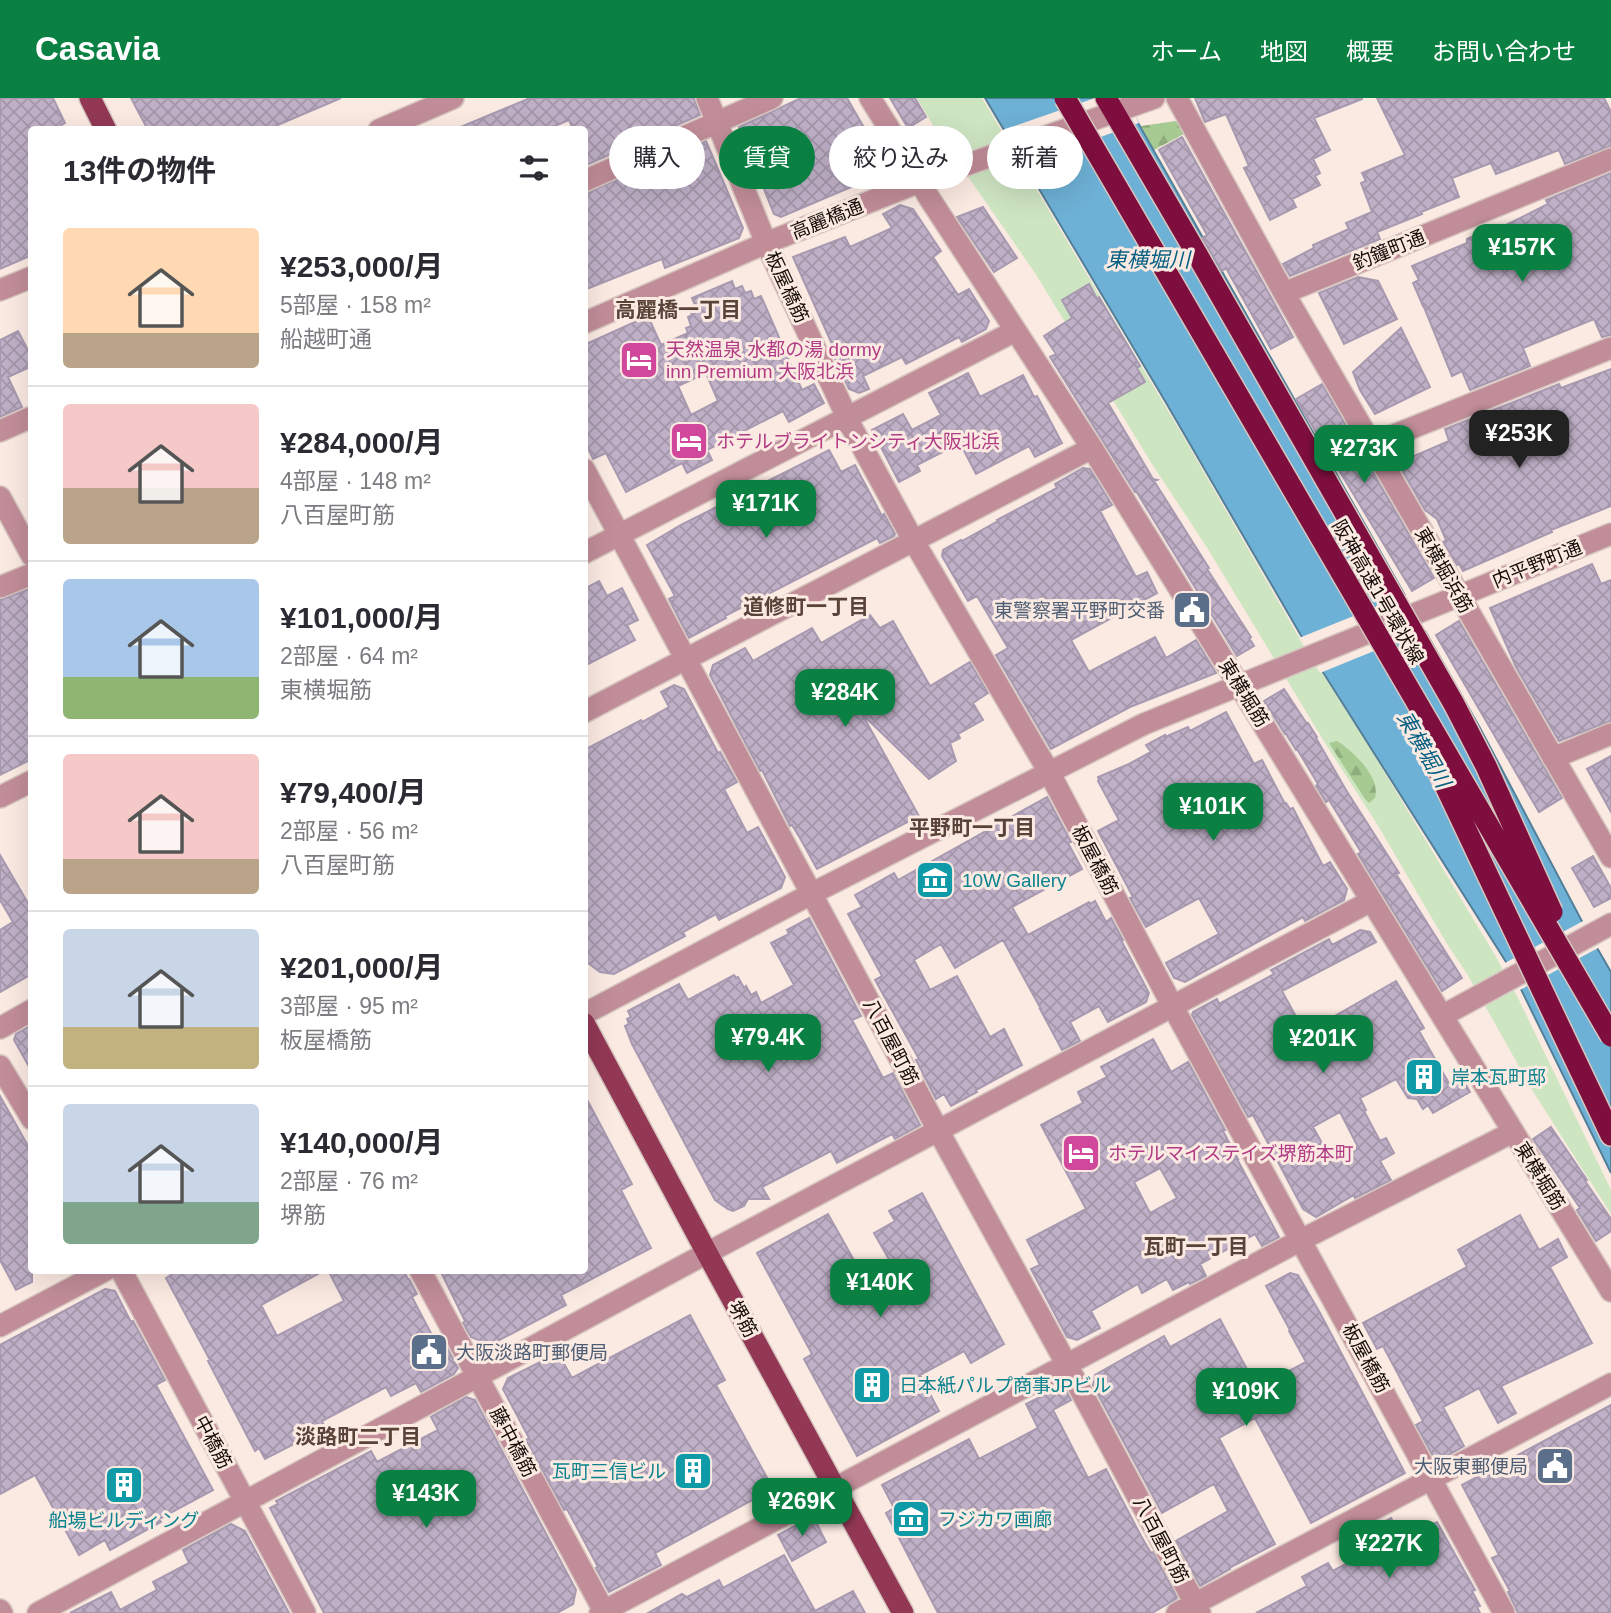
<!DOCTYPE html>
<html lang="ja">
<head>
<meta charset="utf-8">
<style>
  body { margin:0; font-family:Arial,"Noto Sans JP",sans-serif; background:#f7f7f7; color:#2b2b33; height:100vh; display:flex; flex-direction:column; font-size:26px; white-space:nowrap }
  * { box-sizing:border-box; margin:0 }
  p { font-size:23px; color:#7c7c81 }
  .icon { flex:none; width:38px; height:38px; fill:none; stroke:currentColor; stroke-width:2; stroke-linecap:round; stroke-linejoin:round }
  .map { position:relative; flex:1; overflow:hidden }
  .drawer { position:absolute; left:28px; top:28px; width:560px; height:1148px; display:flex; flex-direction:column; background:#fff; border-radius:7px; box-shadow:0 7px 28px #0002 }
  .drawer>* { flex:none }
  .guide { position:absolute; left:609px; top:28px; width:665px; height:63px; display:flex; gap:14px }
  .price { position:absolute; translate:-50% -60px; padding:0 16px; border-radius:14px; background:#0b8043; color:#fff; font-size:23px; line-height:46px; filter:drop-shadow(0 2px 4px #0008) }
  .price::after { content:''; position:absolute; left:50%; top:42px; width:21px; height:16px; margin-left:-10px; background:inherit; clip-path:polygon(0 0,100% 0,50% 100%) }
  .price.selected { background:#222; color:#fff }
  ul { padding:0; list-style:none }
  li { display:flex; align-items:center; gap:21px; height:175px; padding:0 35px }
  li+li { border-top:2px solid #e1e1e2 }
  li span { display:grid; place-items:center; flex:none; width:196px; height:140px; border-radius:7px; color:#555 }
  li>.icon { margin-inline-start:auto }
  span .icon { width:84px; height:84px; fill:#fffc; stroke-width:1 }
  li b { font-size:30px }
  h2 { display:flex; justify-content:space-between; align-items:center; height:84px; padding:0 35px; font-size:30px }
  .tag { padding:0 24px; border-radius:32px; background:#fff; box-shadow:0 7px 28px #0002; font-size:24px; line-height:63px }
  .tag.selected { background:#0b8043; color:#fff }
  header { display:flex; align-items:center; gap:42px; box-sizing:border-box; height:98px; padding:0 35px; background:#0b8043; color:#fff }
  header strong { font-size:33px }
  nav { display:flex; gap:38px; margin-inline-start:auto; font-size:24px }
  .map>svg:first-child { display:block }
</style>
</head>
<body>
<header>
<strong>Casavia</strong>
<nav><a>ホーム</a><a>地図</a><a>概要</a><a>お問い合わせ</a></nav>
</header>
<div class="map">
<svg width="1611" height="1515" viewBox="0 0 1611 1515">
  <defs>
    <pattern id="forest-firs" width="22" height="20" patternUnits="userSpaceOnUse" patternTransform="scale(1.75)"><rect width="22" height="20" fill="#a6ca92"/><path d="M5 1l3.5 6h-7zM16 11l3.5 6h-7z" fill="#8eac7c"/></pattern>
    <pattern id="building-cross-hatch" width="8" height="8" patternUnits="userSpaceOnUse" patternTransform="scale(1.75)"><rect width="8" height="8" fill="#bfb0c7"/><path d="M0 0l8 8M0 8l8-8" fill="none" stroke="#a396a9"/></pattern>
  </defs>
  <rect width="100%" height="100%" fill="#fbeae2"/>
  <path fill="#cee5c2" d="M917 0H982L1186 343 1297 536 1371 652 1495 857 1518 900 1611 1092V1116L1534 995 1467 876 1447 846 1377 726 1325 645 1206 448 1152 366 1035 175 937 34Z"/>
  <path fill="url(#forest-firs)" d="M1176 23 1180 26 1184 36 1154 52 1141 28Z
    M1337 643C1353 653 1381 679 1375 700L1369 705 1365 701 1329 645Z"/>
  <path fill="#6eb1d6" stroke="#538098" stroke-width="2" d="M985 0H1124L1480 630 1585 829 1611 874V1075L1513 875 1314 560 1165 303Z"/>
  <path fill="#fbeae2" d="M1095 0H1126L1139 25 1021 68 1000 33Z
    M1408 496 1428 531 1320 575 1299 540Z
    M1585 822 1600 849 1518 893 1503 866Z"/>
  <path fill="url(#building-cross-hatch)" stroke="#a799b0" stroke-width="2" fill-rule="evenodd" d="M0 0H53L65 25 61 27 64 32H32V157L0 171Z
    M131 0H341L266 32H148Z
    M530 0H694L700 17 584 68V32H573L569 22 545 32 456 31Z
    M801 0H847L886 68 884 75 781 119 774 116 739 29Z
    M890 0H915L926 19 908 30Z
    M1195 0H1362V1L1314 20 1330 52 1313 61 1320 75 1315 78 1320 87 1292 101 1296 109 1270 122 1244 70 1249 68 1226 16 1205 24Z
    M1377 0H1604L1611 14V48L1565 66 1559 52 1496 76 1491 65 1452 80 1459 99 1421 114 1422 116 1377 134 1380 141 1290 178 1283 166 1314 150 1313 147 1349 131 1346 125 1372 114 1361 85 1366 83 1362 75 1405 57Z
    M1182 39 1293 239 1271 251 1226 170 1222 173 1202 140 1207 137 1159 52Z
    M706 43 743 130 739 140 665 170 662 161 584 192V96Z
    M1611 75V237L1602 239 1594 221 1523 250 1530 268 1470 292 1462 273 1452 278 1424 209 1426 206 1423 208 1413 185 1419 182 1412 168 1467 145V141L1494 129 1498 131 1548 106 1546 102Z
    M900 107 913 111 941 153 933 159 958 197 969 191 989 223 986 231 962 244 959 239 906 266 902 259 863 278 869 291 859 295 849 291 833 256 836 255 793 159 845 139 850 149 892 130 883 116Z
    M983 109 1017 160 994 174 957 119Z
    M1358 179 1378 183 1397 221 1344 246 1319 195Z
    M732 183 735 191 742 188 745 195 751 193 754 201 761 198 802 292 814 286 824 305 789 324 783 313 707 352 712 362 687 375 682 365 626 394 606 355 593 361 584 342V247L648 218 661 247 688 235 686 230 691 228 688 219 692 217 689 210 695 207 692 200ZM706 275 718 303 691 317 678 288Z
    M1089 186 1097 201 1099 199 1140 268 1137 270 1145 284 1108 305 1153 381 1157 382 1154 383 1209 470 1207 471 1251 539 1249 540 1254 548 1237 558 1136 393 1135 394 1050 259 1056 256 1044 238 1072 220 1062 202Z
    M1401 230 1430 289 1375 316 1360 292 1353 274Z
    M18 233 32 260V268L8 279 22 309 0 319V242Z
    M1611 271V408L1551 432 1552 434 1463 473 1459 466 1457 467 1443 444 1446 442 1437 421 1425 412 1398 365 1449 343 1445 331 1559 286 1561 290Z
    M968 275 980 299 1023 277 1034 299 1037 298 1062 345 1035 359 1029 348 976 376 960 345 917 367 920 373 899 384 872 332 903 316 912 332 941 317 929 295Z
    M1322 286 1434 480 1412 493 1296 301Z
    M829 352 841 374 855 367 882 418 884 416 895 436 894 438 880 445 877 440 725 518 726 520 689 540 669 501 675 498 647 447 681 427Z
    M1083 370 1090 371 1112 407 1100 413 1136 479 1147 474 1157 495 1071 542 1089 574 1155 539 1166 560 1196 542 1216 575 1130 609 1051 651 996 557 1008 550 977 498 968 503 942 458 943 452 961 442 962 443 998 423 997 422 1057 390 1055 386Z
    M1592 466 1601 486 1611 482V623L1559 643 1516 569 1490 510Z
    M599 483 607 498 622 490 638 522 627 527 635 542 584 568V491Z
    M32 490V661L0 677V502Z
    M870 517 880 530 893 523 930 588 970 564 988 595 973 605 983 622 958 636 960 640 950 645 956 663 929 681 862 616 919 718 817 771 800 740 792 727 790 728 762 672 760 673 710 577 713 567 745 550 753 563 812 530 821 545Z
    M1459 523 1562 700 1539 714 1436 537Z
    M674 587 684 591 718 655 720 654 737 684 724 691 747 735 758 729 785 779 781 790 719 822 716 816 683 834 685 838 614 876 600 874 584 862V652L641 622 642 624 669 609 661 594Z
    M1284 591 1307 626 1308 625 1317 639 1316 640 1346 692 1399 775 1396 776 1462 880 1442 893 1358 756 1361 754 1329 702 1326 704 1316 688 1318 686 1297 651 1296 652 1286 636H1285L1264 603Z
    M1226 614 1254 666 1262 662 1285 706 1286 705 1290 711 1293 710 1323 768 1330 764 1347 791 1344 802 1305 823 1303 819 1185 884 1174 880 1166 865 1219 836 1199 800 1146 829 1130 800 1133 799 1098 733 1119 722 1098 683 1099 682 1098 679 1129 666 1151 654 1146 647 1165 637V639L1188 629 1190 633Z
    M1611 658V714L1587 671Z
    M1047 699 1071 744 1068 745 1082 771 1012 809 1028 837 1089 804 1090 806 1095 803 1106 824 1111 820 1123 842H1121L1149 895 1146 904 1108 924 1099 908 1070 924 1080 943 1062 952 1040 911H1041L1003 842 955 870 941 846 914 862 930 892 957 878 990 939 1004 931 1022 967 976 992 977 994 951 1008 944 996 936 1001 916 962 919 961 875 882 882 878 848 816 862 809 855 797 894 775 898 782Z
    M0 757 32 812V876L0 894V832L13 824 0 802Z
    M1593 758 1611 790V800L1594 809 1572 770Z
    M809 820 861 918 852 922 883 980 893 975 920 1027 895 1041 892 1036 837 1065 831 1053 762 1089 769 1101H748L744 1108 733 1113 728 1111 715 1102 632 946 625 928 629 926 627 921 631 919 628 913 679 886 688 902 734 877 736 880 738 879 744 890 746 888 751 897 756 894 761 905 794 887 771 845 789 836 787 832Z
    M1360 832 1370 834 1376 844 1282 893 1305 935 1396 883 1424 930 1419 933 1450 987 1462 980 1470 994 1433 1015 1428 1007 1423 1011 1417 1001 1408 1000 1396 981 1360 1000 1366 1012 1364 1013 1380 1043 1386 1040 1394 1055 1380 1063 1391 1082 1355 1100 1354 1097 1316 1119 1303 1111 1253 1017 1248 1019 1192 917 1193 914 1217 901 1219 906 1274 876 1271 872 1329 841 1332 847ZM1340 1014 1358 1049 1332 1063 1313 1029Z
    M32 927V974L14 942 16 936Z
    M1153 941 1171 974 1188 964 1225 1032 1223 1033 1238 1061H1237L1279 1139 1262 1148 1255 1136 1200 1166 1206 1178 1190 1186 1189 1184 1173 1192 1167 1181 1142 1195 1138 1186 1091 1213 1100 1230 1077 1242 1067 1239 1031 1171 1040 1167 1027 1142 1086 1111 1041 1027 1083 1005 1078 994 1107 979 1101 969ZM1160 1070 1177 1100 1150 1115 1134 1084Z
    M584 996 632 1086 621 1092 651 1150 561 1197 566 1207 490 1247 471 1239 463 1225 465 1223 440 1172H584Z
    M0 998 32 1055V1184L16 1192 0 1162Z
    M1551 1029 1587 1082 1585 1083 1611 1121V1133L1596 1143 1577 1112 1580 1110 1533 1041Z
    M922 1095 1004 1246 971 1265 964 1253 920 1277 939 1313 857 1358 804 1261 812 1256 757 1155 828 1116 864 1180 891 1165 874 1135 895 1123 889 1113Z
    M1520 1117 1539 1152 1558 1141 1567 1159 1550 1169 1592 1245 1501 1288 1516 1315 1498 1325 1479 1290 1443 1309 1464 1348 1438 1363 1435 1362 1416 1327 1423 1323 1383 1248 1377 1251 1363 1225 1467 1169 1458 1152Z
    M179 1172H325L261 1207 277 1238 344 1203 328 1172H403L408 1181H409L417 1196 412 1199 434 1241 440 1237 458 1270 454 1276 421 1294 416 1285 391 1298 386 1289 322 1323 325 1330 265 1361 259 1350 255 1353 208 1263 210 1262 166 1180Z
    M1290 1175 1298 1177 1320 1215 1405 1375 1311 1425 1255 1320 1219 1340 1275 1446 1229 1470 1230 1471 1200 1488 1176 1443 1228 1413 1214 1386 1162 1415 1093 1287 1095 1277 1164 1238 1170 1249 1220 1221 1257 1290 1306 1264 1289 1233 1290 1232 1266 1188Z
    M105 1191 115 1193 131 1224 133 1223 165 1282 156 1287 213 1392 159 1421 161 1424 110 1452 105 1442 79 1457 35 1377 0 1396V1247Z
    M690 1217 725 1282 716 1287 771 1387 767 1394 655 1455 661 1467 609 1494 596 1470 598 1469 567 1411 564 1412 526 1342 529 1340 503 1291 508 1280 558 1255 572 1280Z
    M1061 1289H1064L1071 1302 1053 1312 1088 1380 1106 1371 1141 1438 1151 1455 1153 1454 1177 1499 1176 1501 1152 1515H938L886 1415 894 1410 882 1387 969 1341 979 1361 1038 1330 1026 1306Z
    M466 1299 475 1302 576 1492 573 1506 557 1515H324L270 1410 278 1406 276 1403 371 1353 377 1364 438 1332 431 1319Z
    M1611 1307V1515H1518L1508 1494 1510 1493 1492 1460 1499 1457 1462 1387Z
    M813 1418 826 1444 792 1463 778 1437Z
    M1391 1420 1403 1442 1437 1424 1475 1492 1472 1493 1480 1508 1477 1509 1480 1515H1256L1307 1488 1302 1479 1328 1465 1333 1473 1382 1446 1373 1430Z
    M231 1426 245 1433 289 1515H70L111 1494 120 1512 157 1492 153 1484 189 1465 183 1452Z
    M784 1457 815 1513 853 1493 865 1515H648L682 1496 687 1499 719 1482 723 1490Z"/>
  <g fill="none" stroke-linecap="round" stroke-linejoin="round">
    <g stroke="#d6c6bf" stroke-width="24">
      <path id="minor" d="M707 0 766 145 852 330 913 442 1049 674 1173 909 1504 1515
        M870 0 900 48 928 98 1092 350 1239 587 1611 1193
        M1177 0 1284 195 1611 759
        M379 32 453 0
        M584 83 772 0
        M0 192 32 179
        M1284 195 1611 61
        M584 225 766 145 932 79 1154 0
        M0 333 32 319
        M1372 346 1611 250
        M584 371 939 1034 1067 1267 1200 1515
        M0 399 32 458
        M584 455 1015 233
        M0 489 32 476
        M584 614 1092 350
        M1553 660 1611 636
        M0 699 32 683
        M584 916 811 796 1144 626 1611 436
        M1442 918 1611 826
        M0 930 32 912
        M0 968 32 1021
        M121 1172 305 1515
        M420 1172 605 1515
        M0 1228 106 1172
        M0 1512 2 1515
        M38 1515 707 1155 1371 803
        M600 1515 1301 1142 1513 1034
        M1177 1515 1611 1286"/>
    </g>
    <g stroke="#d6c6bf" stroke-width="24">
      <path id="major" d="M90 0 106 32
        M584 925 707 1155 903 1515"/>
    </g>
    <g stroke="#d6c6bf" stroke-width="24">
      <path id="highway" d="M1106 0 1198 158
        M1562 934 1611 1037"/>
    </g>
    <use href="#minor" stroke="#c18d99" stroke-width="21"/>
    <use href="#major" stroke="#923855" stroke-width="21"/>
    <use href="#highway" stroke="#7e0e3d" stroke-width="21"/>
    <g stroke="#d6c6bf" stroke-width="24" stroke-linecap="butt">
      <path id="highway-bridge" d="M1065 0 1611 938
        M1198 158 1454 606 1486 668 1552 814
        M1426 647 1562 934"/>
    </g>
    <use href="#highway-bridge" stroke="#7e0e3d" stroke-width="21"/>
  </g>
  <defs>
    <g id="hotel-square" transform="scale(2.0125)"><rect x="-9" y="-9" width="18" height="18" rx="4" fill="#d1479c" stroke="#fbeae2"/><path d="M-6-4.5h1.5V1H6V5H4.5V3h-9V5H-6ZM-4 0a1.8 1.8 0 1 1 3.6 0ZM.5 0V-2.5h3Q6-2.5 6 0Z" fill="#fff"/></g>
    <g id="civic-square" transform="scale(2.0125)"><rect x="-9" y="-9" width="18" height="18" rx="4" fill="#5c6f8a" stroke="#fbeae2"/><path d="M-.6-6.5H3V-4.5H.6V-3L4-1V1h2V6H-6V1h2V-1L-.6-3ZM-1.2 2.5V6h2.4V2.5Z" fill="#fff"/></g>
    <g id="museum-square" transform="scale(2.0125)"><rect x="-9" y="-9" width="18" height="18" rx="4" fill="#0f9aa8" stroke="#fbeae2"/><path d="M0-6L6-3V-2H-6V-3ZM-5-1h2V3h-2ZM-1-1h2V3h-2ZM3-1h2V3H3ZM-6 4H6V6H-6Z" fill="#fff"/></g>
    <g id="building-square" transform="scale(2.0125)"><rect x="-9" y="-9" width="18" height="18" rx="4" fill="#0f9aa8" stroke="#fbeae2"/><path d="M-4-6H4V6H1V3H-1V6H-4ZM-2.5-4.3h1.7v1.8h-1.7ZM.8-4.3h1.7v1.8H.8ZM-2.5-1h1.7V.8h-1.7ZM.8-1h1.7V.8H.8Z" fill="#fff"/></g>
  </defs>
  <g fill-rule="evenodd">
    <use href="#hotel-square" x="639" y="262"/>
    <use href="#hotel-square" x="689" y="343"/>
    <use href="#civic-square" x="1192" y="512"/>
    <use href="#museum-square" x="935" y="782"/>
    <use href="#building-square" x="1424" y="979"/>
    <use href="#hotel-square" x="1081" y="1055"/>
    <use href="#civic-square" x="429" y="1254"/>
    <use href="#building-square" x="872" y="1287"/>
    <use href="#civic-square" x="1555" y="1368"/>
    <use href="#building-square" x="693" y="1373"/>
    <use href="#building-square" x="124" y="1387"/>
    <use href="#museum-square" x="911" y="1421"/>
  </g>
  <g text-anchor="middle" dominant-baseline="central" stroke-width="6" stroke-linejoin="round" paint-order="stroke">
    <g font-size="19" fill="#150c08" stroke="#fbeae2">
      <text transform="translate(827 121) rotate(-22)">高麗橋通</text>
      <text transform="translate(1389 152) rotate(-22)">釣鐘町通</text>
      <text transform="translate(787 189) rotate(65)">板屋橋筋</text>
      <text transform="translate(1537 466) rotate(-22)">内平野町通</text>
      <text transform="translate(1444 472) rotate(60)">東横堀浜筋</text>
      <text transform="translate(1378 494) rotate(60)">阪神高速1号環状線</text>
      <text transform="translate(1244 595) rotate(58)">東横堀筋</text>
      <text transform="translate(1095 762) rotate(62)">板屋橋筋</text>
      <text transform="translate(891 944) rotate(62)">八百屋町筋</text>
      <text transform="translate(1540 1078) rotate(58)">東横堀筋</text>
      <text transform="translate(743 1221) rotate(61)">堺筋</text>
      <text transform="translate(1366 1260) rotate(61)">板屋橋筋</text>
      <text transform="translate(213 1344) rotate(62)">中橋筋</text>
      <text transform="translate(513 1344) rotate(62)">藤中橋筋</text>
      <text transform="translate(1161 1442) rotate(62)">八百屋町筋</text>
    </g>
    <g font-size="19" fill="#b23c85" stroke="#fbeae2" text-anchor="start">
      <text x="666" y="251">天然温泉 水都の湯 dormy<tspan x="666" dy="22">inn Premium 大阪北浜</tspan></text>
      <text x="716" y="343">ホテルブライトンシティ大阪北浜</text>
      <text x="1108" y="1055">ホテルマイステイズ堺筋本町</text>
    </g>
    <g font-size="19" fill="#4e5e75" stroke="#fbeae2" text-anchor="end">
      <text x="1165" y="512">東警察署平野町交番</text>
      <text x="456" y="1254" text-anchor="start">大阪淡路町郵便局</text>
      <text x="1528" y="1368">大阪東郵便局</text>
    </g>
    <g font-size="19" fill="#0d838f" stroke="#fbeae2" text-anchor="start">
      <text x="962" y="782">10W Gallery</text>
      <text x="1451" y="979">岸本瓦町邸</text>
      <text x="899" y="1287">日本紙パルプ商事JPビル</text>
      <text x="666" y="1373" text-anchor="end">瓦町三信ビル</text>
      <text x="938" y="1421">フジカワ画廊</text>
      <text x="124" y="1422" text-anchor="middle">船場ビルディング</text>
    </g>
    <g font-size="21" font-style="italic" fill="#045f83" stroke="#fbeae2">
      <text x="1148" y="161">東横堀川</text>
      <text transform="translate(1424 651) rotate(60)">東横堀川</text>
    </g>
    <g font-size="21" font-weight="bold" fill="#594238" stroke="#fbeae2">
      <text x="678" y="211">高麗橋一丁目</text>
      <text x="806" y="508">道修町一丁目</text>
      <text x="972" y="729">平野町一丁目</text>
      <text x="1196" y="1148">瓦町一丁目</text>
      <text x="358" y="1338">淡路町二丁目</text>
    </g>
  </g>
</svg>
<b class="price" style="left:1522px;top:186px">¥157K</b>
<b class="price selected" style="left:1519px;top:372px">¥253K</b>
<b class="price" style="left:1364px;top:387px">¥273K</b>
<b class="price" style="left:766px;top:442px">¥171K</b>
<b class="price" style="left:845px;top:631px">¥284K</b>
<b class="price" style="left:1213px;top:745px">¥101K</b>
<b class="price" style="left:768px;top:976px">¥79.4K</b>
<b class="price" style="left:1323px;top:977px">¥201K</b>
<b class="price" style="left:880px;top:1221px">¥140K</b>
<b class="price" style="left:1246px;top:1330px">¥109K</b>
<b class="price" style="left:426px;top:1432px">¥143K</b>
<b class="price" style="left:802px;top:1440px">¥269K</b>
<b class="price" style="left:1389px;top:1482px">¥227K</b>
<div class="guide">
<a class="tag">購入</a>
<a class="tag selected">賃貸</a>
<a class="tag">絞り込み</a>
<a class="tag">新着</a>
</div>
<section class="drawer">
<h2>13件の物件<svg class="icon" aria-label="filters" viewBox="0 0 24 24"><path d="M4 7h16M4 17h16"/><circle cx="9" cy="7" r="2"/><circle cx="15" cy="17" r="2"/></svg></h2>
<ul>
<li><span style="background:linear-gradient(#ffd9b3 75%,#b9a48a 0)"><svg class="icon" aria-label="home" viewBox="0 0 24 24"><path d="M3 11l9-7 9 7M6 9v11h12V9"/></svg></span><div><b>¥253,000/月</b><p>5部屋 · 158 m²</p><p>船越町通</p></div></li>
<li><span style="background:linear-gradient(#f6c9c9 60%,#b9a48a 0)"><svg class="icon" aria-label="home" viewBox="0 0 24 24"><path d="M3 11l9-7 9 7M6 9v11h12V9"/></svg></span><div><b>¥284,000/月</b><p>4部屋 · 148 m²</p><p>八百屋町筋</p></div></li>
<li><span style="background:linear-gradient(#a9c7e8 70%,#8fb573 0)"><svg class="icon" aria-label="home" viewBox="0 0 24 24"><path d="M3 11l9-7 9 7M6 9v11h12V9"/></svg></span><div><b>¥101,000/月</b><p>2部屋 · 64 m²</p><p>東横堀筋</p></div></li>
<li><span style="background:linear-gradient(#f6c9c9 75%,#b9a48a 0)"><svg class="icon" aria-label="home" viewBox="0 0 24 24"><path d="M3 11l9-7 9 7M6 9v11h12V9"/></svg></span><div><b>¥79,400/月</b><p>2部屋 · 56 m²</p><p>八百屋町筋</p></div></li>
<li><span style="background:linear-gradient(#c9d6e8 70%,#c2b280 0)"><svg class="icon" aria-label="home" viewBox="0 0 24 24"><path d="M3 11l9-7 9 7M6 9v11h12V9"/></svg></span><div><b>¥201,000/月</b><p>3部屋 · 95 m²</p><p>板屋橋筋</p></div></li>
<li><span style="background:linear-gradient(#c9d6e8 70%,#7fa58c 0)"><svg class="icon" aria-label="home" viewBox="0 0 24 24"><path d="M3 11l9-7 9 7M6 9v11h12V9"/></svg></span><div><b>¥140,000/月</b><p>2部屋 · 76 m²</p><p>堺筋</p></div></li>
</ul>
</section>
</div>
</body>
</html>
